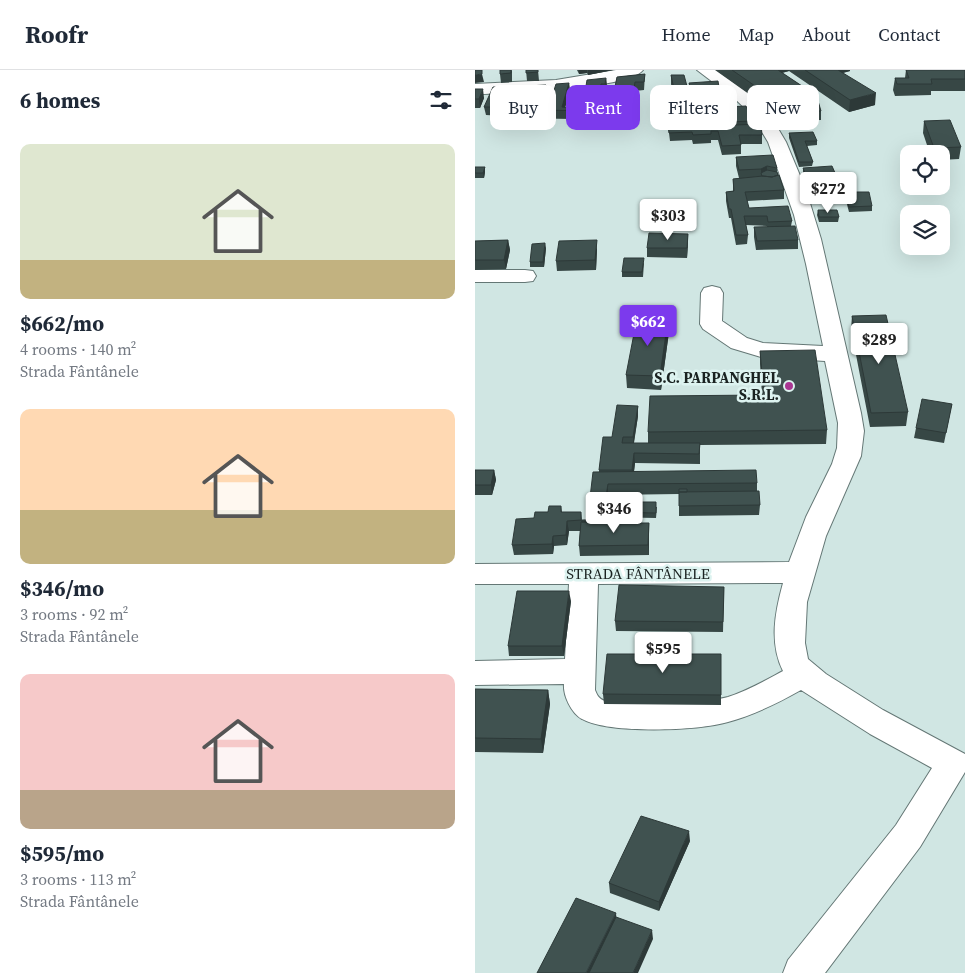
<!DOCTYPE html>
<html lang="en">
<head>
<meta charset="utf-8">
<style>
  body { margin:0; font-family:"Source Serif 4",serif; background:#f6f6f7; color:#1f2937; height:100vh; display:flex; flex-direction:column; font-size:19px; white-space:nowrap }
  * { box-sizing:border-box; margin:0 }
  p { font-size:16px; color:#747a83 }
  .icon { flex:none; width:28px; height:28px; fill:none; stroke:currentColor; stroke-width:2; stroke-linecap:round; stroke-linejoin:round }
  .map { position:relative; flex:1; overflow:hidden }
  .panel { display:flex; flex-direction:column; background:#fff; width:475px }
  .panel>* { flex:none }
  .guide { position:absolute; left:15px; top:15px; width:400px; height:45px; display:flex; gap:10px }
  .buttons { position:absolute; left:425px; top:75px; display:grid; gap:10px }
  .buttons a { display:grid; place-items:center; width:50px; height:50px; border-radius:10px; background:#fff; box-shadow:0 5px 20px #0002; font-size:25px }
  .price { position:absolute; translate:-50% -42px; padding:0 11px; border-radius:5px; background:#fff; color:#222; font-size:16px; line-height:32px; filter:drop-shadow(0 1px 2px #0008) }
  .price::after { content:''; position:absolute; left:50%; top:30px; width:15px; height:11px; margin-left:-8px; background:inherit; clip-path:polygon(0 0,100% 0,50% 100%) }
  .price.current { background:#7c3aed; color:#fff }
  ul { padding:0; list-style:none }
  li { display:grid; align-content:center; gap:10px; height:265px; padding:0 20px }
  li span { display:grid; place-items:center; height:155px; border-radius:10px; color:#555 }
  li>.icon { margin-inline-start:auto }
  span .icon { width:90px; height:90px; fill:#fffc; stroke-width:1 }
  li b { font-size:21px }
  h2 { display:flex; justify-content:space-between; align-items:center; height:60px; padding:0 20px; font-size:21px }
  .chip { padding:0 18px; border-radius:10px; background:#fff; box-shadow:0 5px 20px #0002; font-size:18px; line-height:45px }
  .chip.current { background:#7c3aed; color:#fff }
  header { display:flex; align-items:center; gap:30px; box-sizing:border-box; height:70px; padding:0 25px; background:#fff; border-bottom:1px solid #e0e1e3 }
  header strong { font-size:24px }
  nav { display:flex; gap:28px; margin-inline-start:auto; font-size:18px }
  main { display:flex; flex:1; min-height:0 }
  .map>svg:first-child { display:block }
</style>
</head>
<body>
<header>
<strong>Roofr</strong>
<nav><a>Home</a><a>Map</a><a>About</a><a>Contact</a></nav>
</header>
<main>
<section class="panel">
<h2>6 homes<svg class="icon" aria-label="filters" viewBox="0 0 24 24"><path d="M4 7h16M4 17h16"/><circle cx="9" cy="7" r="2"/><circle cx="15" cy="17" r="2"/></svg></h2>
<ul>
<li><span style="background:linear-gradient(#dfe7d0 75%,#c2b280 0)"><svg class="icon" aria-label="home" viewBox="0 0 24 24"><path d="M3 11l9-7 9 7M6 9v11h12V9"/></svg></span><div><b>$662/mo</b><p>4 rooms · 140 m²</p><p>Strada Fântânele</p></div></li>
<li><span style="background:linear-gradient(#ffd9b3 65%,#c2b280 0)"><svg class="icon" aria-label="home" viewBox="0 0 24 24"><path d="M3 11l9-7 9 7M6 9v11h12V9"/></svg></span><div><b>$346/mo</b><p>3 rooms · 92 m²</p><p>Strada Fântânele</p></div></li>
<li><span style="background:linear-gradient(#f6c9c9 75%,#b9a48a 0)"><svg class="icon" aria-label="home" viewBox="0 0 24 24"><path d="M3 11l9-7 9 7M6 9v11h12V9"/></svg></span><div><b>$595/mo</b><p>3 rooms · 113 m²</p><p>Strada Fântânele</p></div></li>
</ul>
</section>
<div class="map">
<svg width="490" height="903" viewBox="0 0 490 903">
  <rect width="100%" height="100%" fill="#d0e6e3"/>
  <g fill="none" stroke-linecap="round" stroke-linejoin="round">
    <g stroke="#647775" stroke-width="2">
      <path id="minor" d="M141 0H168C155 19 26 24 0 24V14L81 10Z
        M222 0H241L272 22 295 45 311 72 331 120 346 169 386 343 389 361 386 386 351 466 332 532 330 573 333 589 351 604 408 640 490 684V702L445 777 350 903H308L313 890 421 755 457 698 395 664 326 620C303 633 279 645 253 652 224 661 133 664 107 649 96 643 88 625 89 614L0 615V591L90 589 94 514H0V494L314 492 331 447 357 394 362 378 363 353 350 291 286 287 256 278 228 259 225 254 226 223 229 218 237 216 245 218 248 223 247 251 272 268 288 273 348 276 331 194 319 145 293 72 276 44 260 29ZM308 513C300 542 294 573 308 601 291 610 272 621 253 627 231 633 152 636 130 631 124 629 122 625 120 620L123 514Z
        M0 200H50L58 201 61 206 58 211 50 212H0Z"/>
    </g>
    <use href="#minor" fill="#fff" fill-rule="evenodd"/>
  </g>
  <path fill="#374745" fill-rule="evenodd" d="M37 0V12L26 13 25 4Z
    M51 0H63L64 11H52Z
    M102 0H138L113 5 112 3 104 4Z
    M240 0H375V1L368 3 400 35 374 42 314 1 307 3 330 18 329 30 320 32 346 41V50L304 51 300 42 301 38 295 39Z
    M431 0H490V21H456V25L420 26 418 20 420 8H430Z
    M170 4 169 20 160 21 159 27H156L153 50 41 48 40 40 71 15 72 24 71 31H65L64 33H75L94 13 95 22 90 38H98L131 8 132 17 131 23H127L125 32H122L121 36H136L142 7Z
    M196 5 213 20H215L214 13 245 23 255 27 259 33V37L273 41 278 51V54L287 65V74H266V84L247 85 243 70H236V73L218 74 217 70 195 71 193 55 214 54 213 49H195L193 26H198L196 14ZM228 32 229 38 215 39 213 33ZM234 55H251L235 56Z
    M40 17 41 26 40 32H34L29 46 11 45 9 37Z
    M0 19 9 28 5 38H0Z
    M449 51 486 77 484 89 466 90V84H455L448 63Z
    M314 63 342 71V75L332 76 338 92 337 96 324 97 314 68Z
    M261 87 302 98V102L309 120V129L272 131 274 138 317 151 316 156 323 170V179L281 180 279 167V157H292V156L271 155 273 165 272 174 261 175 256 148H254L251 131V122L258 121V109L264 108 261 96Z
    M0 97H10V102L9 108H0Z
    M328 98 367 119 366 128 337 130 328 107Z
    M371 122 397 136V141L374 142 370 127Z
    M343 140 364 147 363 152H344L342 145Z
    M213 164V173L212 188 172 187V178Z
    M33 170 35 180 31 199 0 200V171Z
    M71 178 69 197H55V192Z
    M122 179 121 200 82 201 81 191Z
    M169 193 168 207H147V202Z
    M377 246 433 342 431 356 395 357 376 259Z
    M194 262 186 320 152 318 151 305Z
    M285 281 352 360 351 374 225 375V394L160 393 159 401 282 413V421L285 435 284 445 204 446V424L133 425 132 432 182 437 181 448 130 447V449L155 451 157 453H174V485L105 486 104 476 105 461H94L92 475 79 476 78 484 39 485 37 475 59 448 73 442 86 436 87 442H106L107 450H113V445L124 402V400L137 367 163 336V346L159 373H173V362L287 325 285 294Z
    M477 334 469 373 439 368 441 358Z
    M0 400H19L21 410 17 425H0Z
    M249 517 248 562 141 561 140 551Z
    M96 531 89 586H34L33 576Z
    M246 584V635L129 634 128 624Z
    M0 619 73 620 75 634 68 683 0 682Z
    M215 771 184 841 135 823 134 813Z"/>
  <path fill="#2d3938" d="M104 0H112V3L104 4Z
    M113 0H138L113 5Z
    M294 0H314V1L294 6Z
    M355 0H375V1L354 6Z
    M7 4 9 12 0 13V5Z
    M131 8 132 17 131 23 130 14Z
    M160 12V21L159 27V19Z
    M94 13 95 22 89 40 87 37Z
    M126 14 127 23 125 32V24Z
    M71 15 72 24 71 31 70 22Z
    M40 17 41 26 40 32 38 23Z
    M330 18 329 30 302 37 301 33V38L295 39 296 27Z
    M8 19 9 28 5 38 4 29Z
    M156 19V27L153 50V41Z
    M64 22 65 31 59 40 57 33Z
    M33 23 34 32 29 46 27 37Z
    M401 23 400 35 374 42 375 30Z
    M121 24 122 32 120 41 119 36Z
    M292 96V105L286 103V108V99Z
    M10 97V102L9 108 8 103Z
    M213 164V173L212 188V178Z
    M33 170 35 180 31 199 29 190Z
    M122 170V179L121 200 120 190Z
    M70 173 71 178 69 197 68 192Z
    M193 249 194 262 186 320 185 306Z
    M163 336V346L158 377V367Z
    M159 383 160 393 158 410 157 400Z
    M19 400 21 410 17 425 16 415Z
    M133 414V425L131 442H130V447L129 455 128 444Z
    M92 451 94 461 92 475 91 465Z
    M174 453V485L173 475Z
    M78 466 79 476 78 484 77 474Z
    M94 521 96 531 89 586 87 576Z
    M73 620 75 634 68 683 66 669Z
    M214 761 215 771 184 841V832Z
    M141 843 142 856 119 903H111Z
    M177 860 178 869 163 903H158Z"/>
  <path fill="#405250" stroke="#2d3938" d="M0 0H7V4L0 5Z
    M25 0H36V3L25 4Z
    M51 0H63V2L51 3Z
    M257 0H303L330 18 296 27Z
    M330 0H363L401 23 375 30Z
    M431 0H490V9H456L457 14H422L420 8H434Z
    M170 4 169 12H160L159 19H156L153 41 40 40 52 16 71 15 70 22H64L57 33H75L81 14 94 13 87 37 98 38 100 29 109 28 112 10 131 8 130 14H126L125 24H121L119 36H136L142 7Z
    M196 5H209L213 20H216L214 13 243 11 245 23 254 22 255 27H258L259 33 230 34 228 23 200 24Z
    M18 17H40L38 23H33L27 37H9Z
    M0 19H8L4 29H0Z
    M211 25 215 39 271 36 273 41H276L278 51 252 52 251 46 233 47 235 56 286 54 287 65H264L266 75 247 76 243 61H236V64L218 65 217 62 194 63 193 55 215 54 212 40 195 41 193 26Z
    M343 31 346 41 304 43 301 33Z
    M475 50 486 77 459 78 449 51Z
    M338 62 342 71H330L338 92H324L314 63Z
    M298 85 302 98 292 96 286 99 264 100 261 87Z
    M357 96 367 119 337 121 328 98Z
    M0 97H10L8 103H0Z
    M292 100 302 102 303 105 297 107 287 106 286 103Z
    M304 105 309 120 270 122 274 138 313 136 317 151 293 152 292 146H269L273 165H261L256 139H254L251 122 259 121 258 109 288 106 297 107Z
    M371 122H394L397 136 374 137Z
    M343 140H362L364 147H344Z
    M320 156 323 170 282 171 279 157Z
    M174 163 213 164 212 178H172Z
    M33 170 29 190H0V171Z
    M122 170 120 190 81 191 84 171Z
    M70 173 68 192H55L57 174Z
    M149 188H169L167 202H147Z
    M411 245 433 342 396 343 377 246Z
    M162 248 193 249 185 306 151 305Z
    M340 280 352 360 173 362 175 326 289 325 285 281Z
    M447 329 477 334 471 363 441 358Z
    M142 335 163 336 158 367H148L147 373H225L224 384 159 383 157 400H124L128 367H137Z
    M0 400H19L16 415H0Z
    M281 400 282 413 133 414 128 444 113 445 118 402Z
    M204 419H212V422H204Z
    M284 421 285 435 204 436V422Z
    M132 432H181V443L130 442Z
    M74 436H86V442H106V450L92 451 91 465 78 466 77 474 37 475 41 449 59 448 60 442H73Z
    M155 449V451L107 452V450Z
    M157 451V453H174L173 475 104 476 106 452Z
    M144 515 249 517 248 552 140 551Z
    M42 521H94L87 576H33Z
    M132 584H246V625L128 624Z
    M0 619 73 620 66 669 0 668Z
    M166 746 214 761 184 832 134 813Z
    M101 828 141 843 111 903H62Z
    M141 847 177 860 158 903H114Z"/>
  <circle fill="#a93792" stroke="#ddf3f0" stroke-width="2" cx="314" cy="316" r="5"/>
  <g text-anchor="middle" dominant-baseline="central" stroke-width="5" stroke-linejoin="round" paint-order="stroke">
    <g font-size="15" font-weight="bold" fill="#1a2221" stroke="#ddf3f0" text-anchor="end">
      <text x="304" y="307">S.C. PARPANGHEL<tspan x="304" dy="17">S.R.L.</tspan></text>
    </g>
    <g font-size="15" fill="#1a2221" stroke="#ddf3f0">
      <text x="163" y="503">STRADA FÂNTÂNELE</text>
    </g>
  </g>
</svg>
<div class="buttons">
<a><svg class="icon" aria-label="locate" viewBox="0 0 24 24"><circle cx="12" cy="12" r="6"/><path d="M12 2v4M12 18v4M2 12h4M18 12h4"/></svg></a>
<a><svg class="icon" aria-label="layers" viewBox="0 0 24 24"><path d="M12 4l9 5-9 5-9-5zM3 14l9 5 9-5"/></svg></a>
</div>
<b class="price" style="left:353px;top:144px">$272</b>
<b class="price" style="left:193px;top:171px">$303</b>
<b class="price current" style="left:173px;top:277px">$662</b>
<b class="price" style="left:404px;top:295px">$289</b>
<b class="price" style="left:139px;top:464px">$346</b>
<b class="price" style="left:188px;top:604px">$595</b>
<div class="guide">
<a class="chip">Buy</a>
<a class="chip current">Rent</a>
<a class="chip">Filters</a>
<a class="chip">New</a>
</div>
</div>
</main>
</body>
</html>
